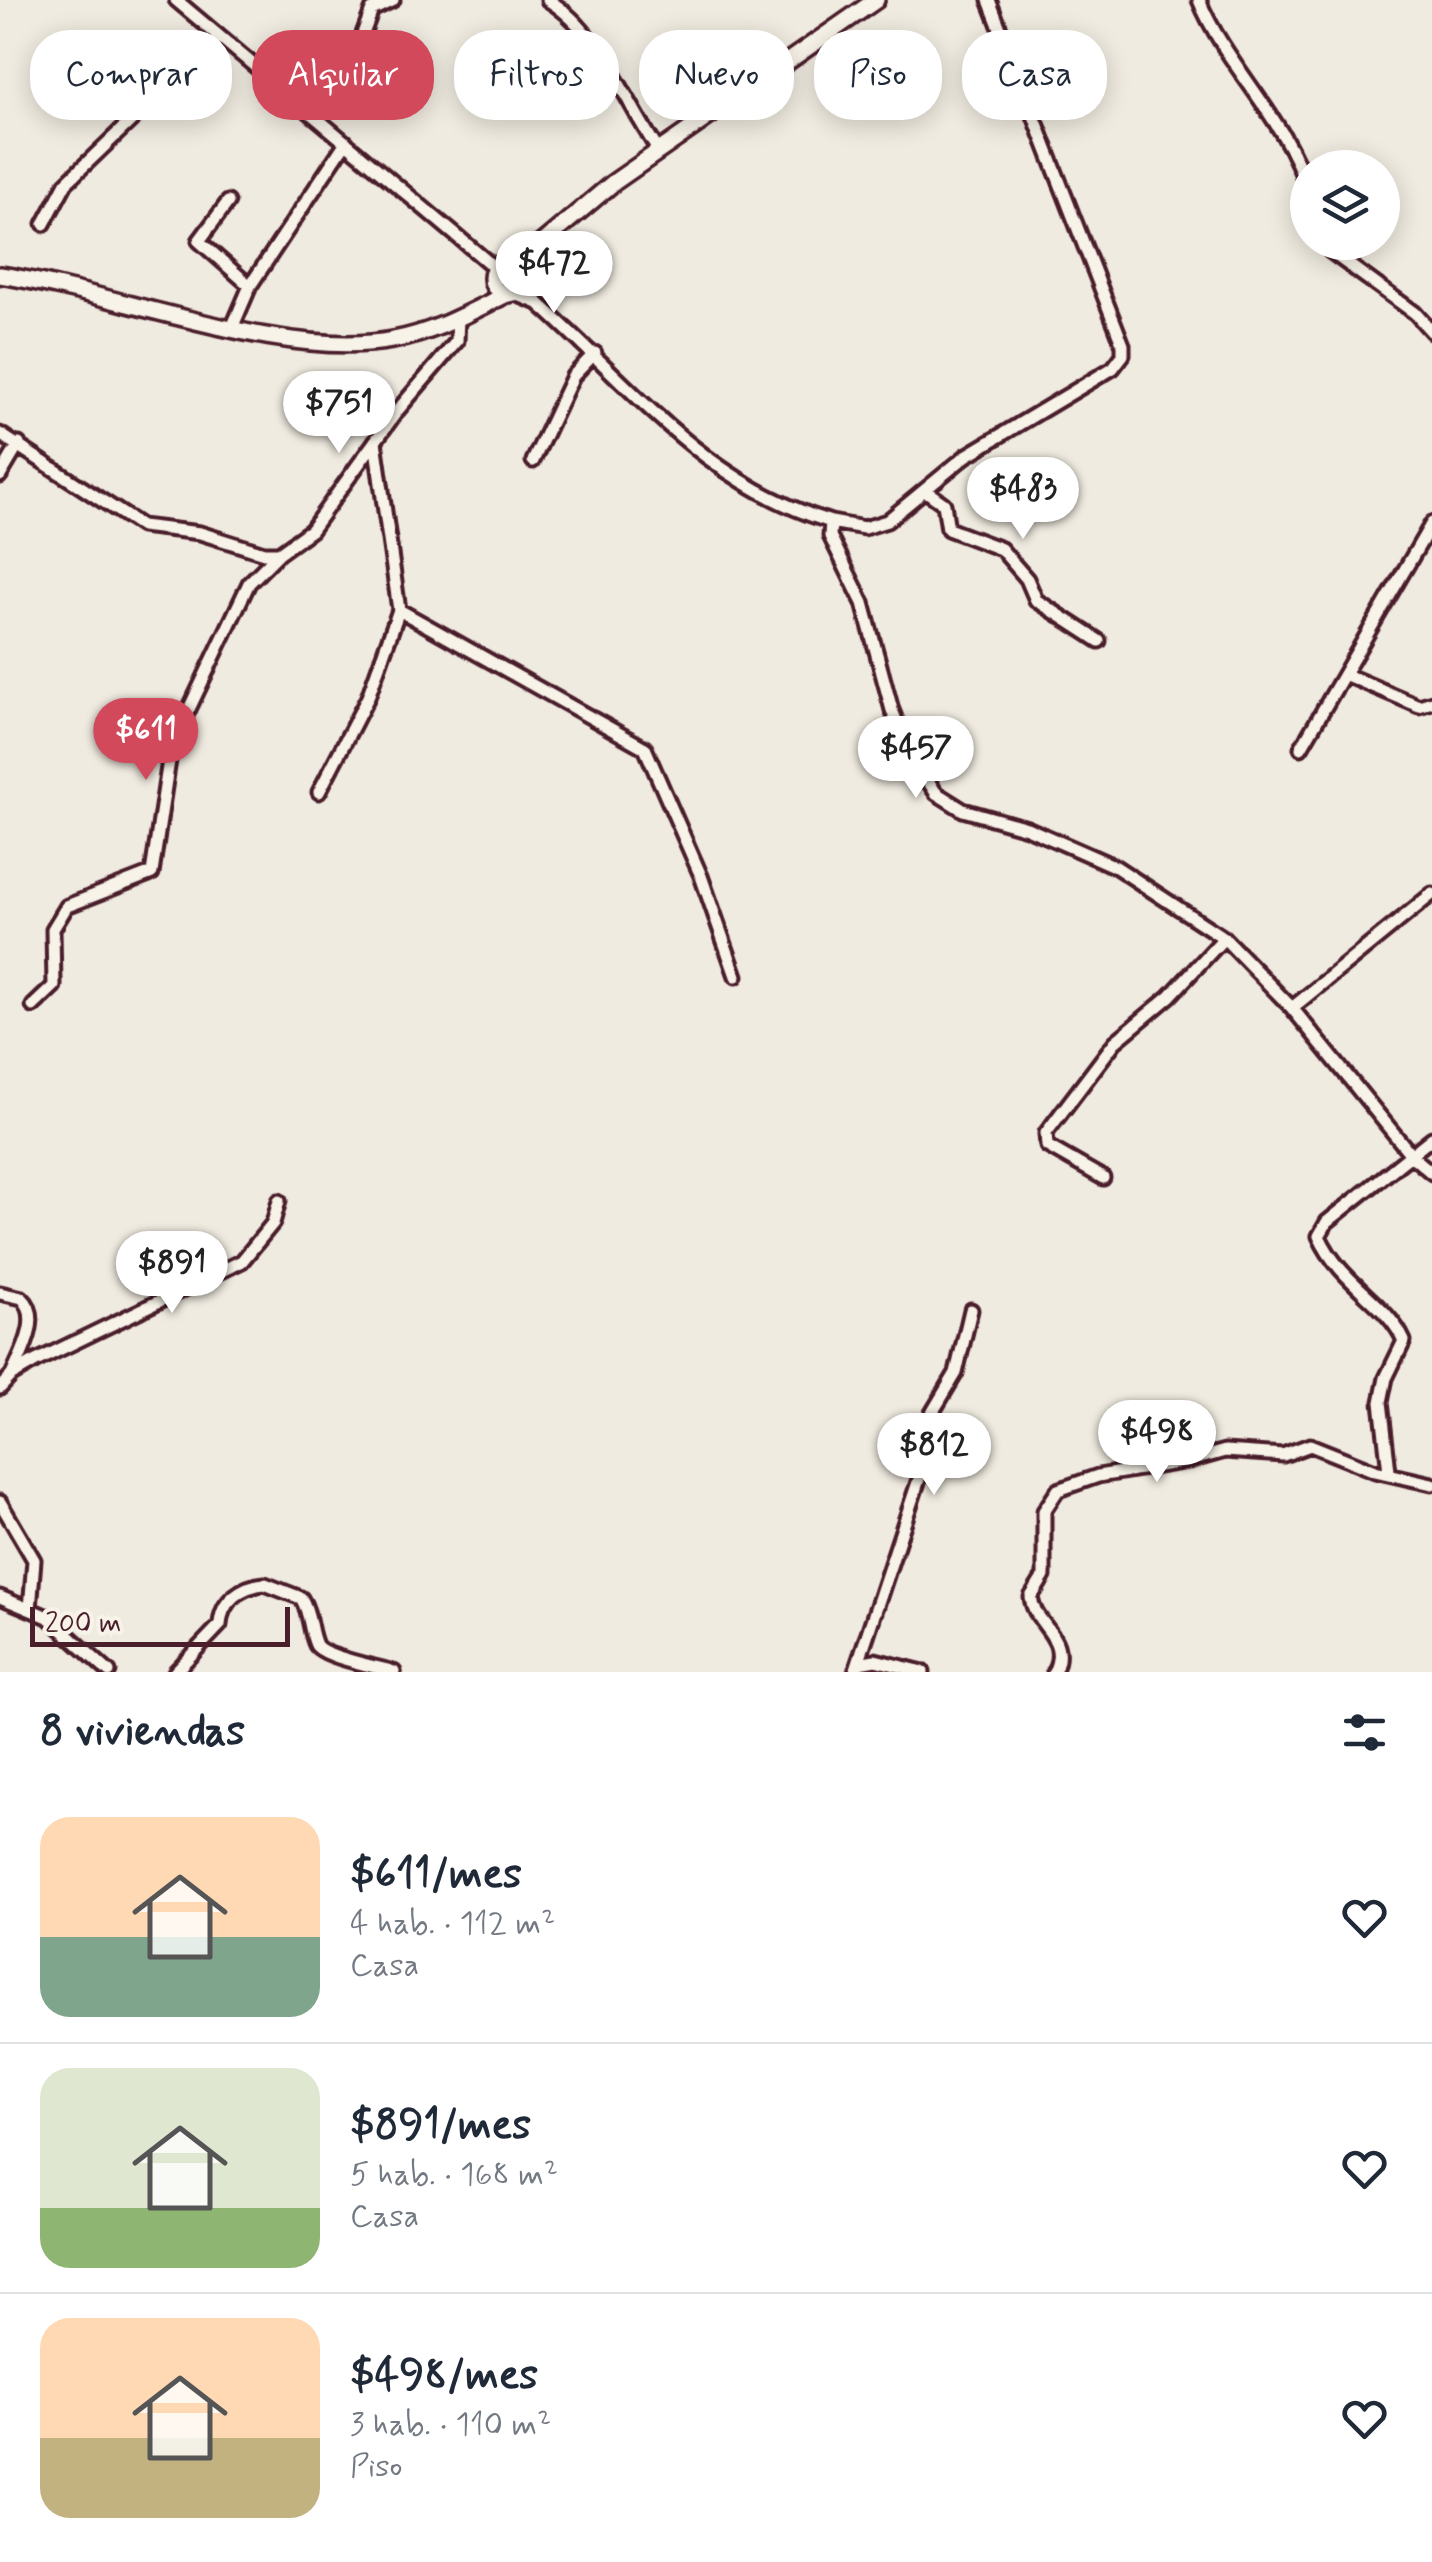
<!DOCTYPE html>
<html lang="es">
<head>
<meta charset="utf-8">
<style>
  body { margin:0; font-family:Mynerve,sans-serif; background:#f6f6f7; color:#1f2937; height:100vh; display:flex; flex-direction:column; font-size:38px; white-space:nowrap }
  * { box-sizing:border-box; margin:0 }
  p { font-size:32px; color:#747a83 }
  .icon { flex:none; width:55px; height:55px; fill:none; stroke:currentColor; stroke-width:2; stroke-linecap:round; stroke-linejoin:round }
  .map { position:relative; height:1672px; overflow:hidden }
  .sheet { display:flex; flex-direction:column; background:#fff; flex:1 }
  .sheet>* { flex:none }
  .guide { position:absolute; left:30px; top:30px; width:1372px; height:90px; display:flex; gap:20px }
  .fabs { position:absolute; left:1290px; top:150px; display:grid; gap:20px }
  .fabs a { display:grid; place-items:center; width:110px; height:110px; border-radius:50%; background:#fff; box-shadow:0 5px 25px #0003; font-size:50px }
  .scale { position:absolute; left:30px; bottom:25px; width:260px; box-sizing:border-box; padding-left:10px; border:5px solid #4a1f2b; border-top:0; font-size:28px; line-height:35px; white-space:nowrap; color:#4a1f2b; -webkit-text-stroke:8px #f7f3e8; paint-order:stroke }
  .price { position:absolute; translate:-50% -85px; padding:0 22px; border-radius:35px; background:#fff; color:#222; font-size:32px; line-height:65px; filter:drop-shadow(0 2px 5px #0008) }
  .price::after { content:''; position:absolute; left:50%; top:60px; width:30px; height:22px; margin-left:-15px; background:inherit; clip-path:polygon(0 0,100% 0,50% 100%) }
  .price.current { background:#d1495b; color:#fff }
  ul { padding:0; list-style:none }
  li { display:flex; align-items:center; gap:30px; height:250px; padding:0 40px }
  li+li { border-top:2px solid #e0e1e3 }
  li span { display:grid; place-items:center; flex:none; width:280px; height:200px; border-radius:30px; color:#555 }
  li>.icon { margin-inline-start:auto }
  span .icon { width:120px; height:120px; fill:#fffc; stroke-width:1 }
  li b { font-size:42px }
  h2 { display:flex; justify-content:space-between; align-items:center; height:120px; padding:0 40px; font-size:42px }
  .tag { padding:0 35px; border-radius:40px; background:#fff; box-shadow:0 5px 25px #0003; font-size:35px; line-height:90px }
  .tag.current { background:#d1495b; color:#fff }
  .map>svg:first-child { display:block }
</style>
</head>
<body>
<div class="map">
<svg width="1432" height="1672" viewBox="0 0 1432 1672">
  <rect width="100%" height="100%" fill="#f0ebe0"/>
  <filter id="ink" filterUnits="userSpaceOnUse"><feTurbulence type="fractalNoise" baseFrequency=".01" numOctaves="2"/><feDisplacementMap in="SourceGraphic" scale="20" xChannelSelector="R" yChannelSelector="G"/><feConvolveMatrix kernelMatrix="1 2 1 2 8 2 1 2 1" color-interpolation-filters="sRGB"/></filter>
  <g filter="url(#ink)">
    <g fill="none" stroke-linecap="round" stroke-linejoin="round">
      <g stroke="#4a1f2b" stroke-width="19">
        <path id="minor" d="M176 0 495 268
          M548 0C599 31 626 102 658 150
          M1199 0C1227 68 1287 119 1308 191
          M303 106 358 47 372 10 393 0
          M228 202 199 241 250 286 232 328
          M44 224 66 183 219 36
          M1326 242 1330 251 1415 313 1432 332
          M250 286 346 142
          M513 293 538 303 525 280
          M538 303C634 388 704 483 831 522L830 536 863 603 892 710 908 751 936 793 963 810 1027 828 1116 867 1224 938 1292 1008 1413 1157 1432 1173
          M0 434 141 526 200 533 264 553H279L311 530 397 411 457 341 458 317
          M533 461 573 376 595 353
          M0 476 19 444
          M926 491 944 504 948 529 1001 549 1027 579 1036 600 1099 641
          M831 522 864 528 887 521 966 456 1113 368 1123 355V345L989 0
          M399 610 645 748 701 876 736 976
          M1344 674 1419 706 1432 702
          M1301 748 1432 523
          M319 792 368 697 399 610 375 441
          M33 1006 54 986 53 929 67 906 152 873 171 747 249 583 279 553
          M1292 1008 1432 894
          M1103 1178 1047 1146 1046 1133 1115 1042 1170 996 1224 938
          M0 1293 22 1298C43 1317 21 1354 12 1375
          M0 1388 12 1375 36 1361 242 1261 273 1223 279 1201
          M1389 1471 1381 1402 1386 1378 1404 1341C1387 1302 1341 1285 1319 1236L1327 1222 1432 1138
          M0 1502 34 1560 30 1609
          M0 1597 48 1617 109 1672
          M859 1663 875 1660 923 1672
          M175 1672 220 1625C221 1601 241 1586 265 1584L301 1598C311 1613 309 1630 316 1645 323 1657 378 1667 394 1672
          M855 1672 919 1479 932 1413 956 1373 971 1310
          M1054 1672C1071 1637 1034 1626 1031 1597L1044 1576V1511L1058 1490 1098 1476 1189 1461 1225 1451 1283 1455 1310 1445 1375 1471 1432 1484"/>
      </g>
      <g stroke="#4a1f2b" stroke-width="22">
        <path id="major" d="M492 278a16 16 0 1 1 32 0a16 16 0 1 1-32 0Z
          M517 264 613 183 876 0
          M0 275C115 292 282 361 393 340 434 333 470 312 507 294"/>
      </g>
      <use href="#minor" stroke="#f7f3e8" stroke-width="11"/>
      <use href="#major" stroke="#f7f3e8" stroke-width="15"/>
    </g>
  </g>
</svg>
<div class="fabs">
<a><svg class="icon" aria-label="layers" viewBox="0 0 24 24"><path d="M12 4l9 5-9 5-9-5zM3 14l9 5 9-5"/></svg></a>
</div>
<div class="scale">200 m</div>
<b class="price" style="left:554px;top:316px">$472</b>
<b class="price" style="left:339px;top:456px">$751</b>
<b class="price" style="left:1023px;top:542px">$483</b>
<b class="price current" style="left:146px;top:783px">$611</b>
<b class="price" style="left:916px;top:801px">$457</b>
<b class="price" style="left:172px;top:1316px">$891</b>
<b class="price" style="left:1157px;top:1485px">$498</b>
<b class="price" style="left:934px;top:1498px">$812</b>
<div class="guide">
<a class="tag">Comprar</a>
<a class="tag current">Alquilar</a>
<a class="tag">Filtros</a>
<a class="tag">Nuevo</a>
<a class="tag">Piso</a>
<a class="tag">Casa</a>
</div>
</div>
<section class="sheet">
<h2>8 viviendas<svg class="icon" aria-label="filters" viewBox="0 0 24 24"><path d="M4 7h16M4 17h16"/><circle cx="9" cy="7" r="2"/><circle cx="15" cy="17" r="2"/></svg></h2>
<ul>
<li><span style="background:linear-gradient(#ffd9b3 60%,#7fa58c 0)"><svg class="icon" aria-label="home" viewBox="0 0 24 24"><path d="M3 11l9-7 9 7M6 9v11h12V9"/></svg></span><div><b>$611/mes</b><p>4 hab. · 112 m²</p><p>Casa</p></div><svg class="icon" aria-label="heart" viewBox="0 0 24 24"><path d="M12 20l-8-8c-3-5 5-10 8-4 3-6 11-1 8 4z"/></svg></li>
<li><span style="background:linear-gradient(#dfe7d0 70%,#8fb573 0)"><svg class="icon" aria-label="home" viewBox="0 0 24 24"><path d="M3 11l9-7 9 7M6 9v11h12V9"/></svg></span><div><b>$891/mes</b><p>5 hab. · 168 m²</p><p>Casa</p></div><svg class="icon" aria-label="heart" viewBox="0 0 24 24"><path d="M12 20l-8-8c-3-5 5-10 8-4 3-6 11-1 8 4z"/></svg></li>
<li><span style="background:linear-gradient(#ffd9b3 60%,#c2b280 0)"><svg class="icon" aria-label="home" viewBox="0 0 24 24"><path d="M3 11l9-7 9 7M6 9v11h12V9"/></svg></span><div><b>$498/mes</b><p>3 hab. · 110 m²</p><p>Piso</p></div><svg class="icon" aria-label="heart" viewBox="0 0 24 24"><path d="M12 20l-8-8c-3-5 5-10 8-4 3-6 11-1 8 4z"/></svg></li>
</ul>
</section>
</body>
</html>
